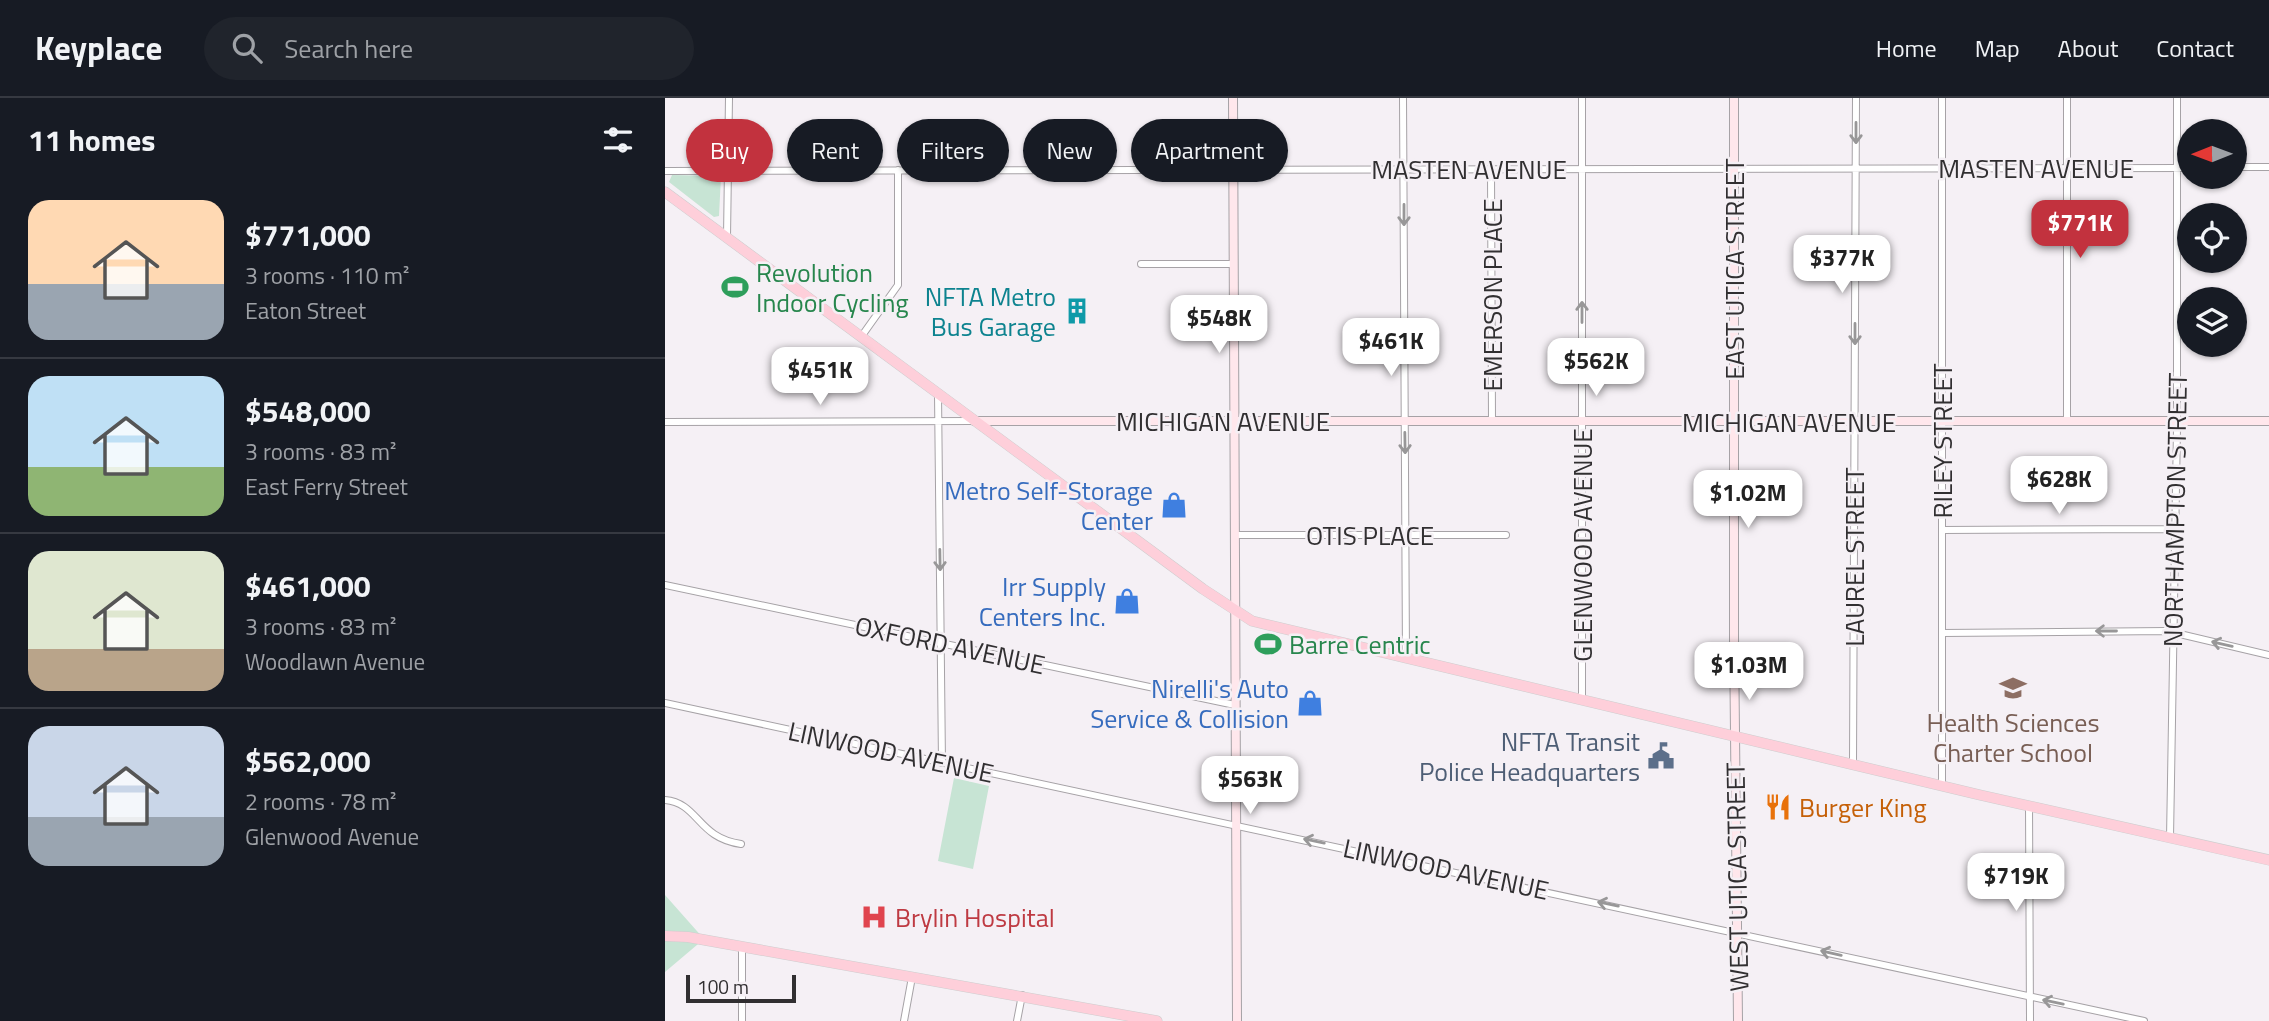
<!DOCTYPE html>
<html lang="en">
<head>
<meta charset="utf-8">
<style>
  body { margin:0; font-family:"Titillium Web",sans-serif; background:#20242c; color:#f1f3f6; height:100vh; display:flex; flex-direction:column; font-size:26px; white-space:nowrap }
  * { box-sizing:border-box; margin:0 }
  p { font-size:23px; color:#9ea1a6 }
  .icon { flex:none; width:38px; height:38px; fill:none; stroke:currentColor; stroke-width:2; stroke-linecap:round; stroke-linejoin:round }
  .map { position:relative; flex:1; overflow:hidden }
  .details { display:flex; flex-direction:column; background:#171b24; width:665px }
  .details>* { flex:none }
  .banner { position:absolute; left:21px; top:21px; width:665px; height:63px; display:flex; gap:14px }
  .needle { width:46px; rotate:269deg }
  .controls { position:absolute; left:1512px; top:21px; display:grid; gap:14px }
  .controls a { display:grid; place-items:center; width:70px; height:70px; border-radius:50%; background:#171b24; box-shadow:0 2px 5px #0004; font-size:35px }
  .scale { position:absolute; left:21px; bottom:18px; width:110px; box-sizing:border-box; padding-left:7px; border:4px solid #312f31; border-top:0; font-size:19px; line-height:24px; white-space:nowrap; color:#312f31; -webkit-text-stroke:5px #f5f0f5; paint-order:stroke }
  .price { position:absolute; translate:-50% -60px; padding:0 16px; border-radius:14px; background:#fff; color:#222; font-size:23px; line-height:46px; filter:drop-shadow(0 2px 4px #0008) }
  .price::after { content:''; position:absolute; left:50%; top:42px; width:21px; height:16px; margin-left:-10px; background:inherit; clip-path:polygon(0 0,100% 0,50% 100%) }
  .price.on { background:#c2323e; color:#fff }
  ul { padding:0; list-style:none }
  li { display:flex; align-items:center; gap:21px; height:175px; padding:0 28px }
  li+li { border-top:2px solid #363941 }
  li span { display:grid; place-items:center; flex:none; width:196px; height:140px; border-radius:21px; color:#555 }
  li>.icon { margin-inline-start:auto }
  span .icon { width:84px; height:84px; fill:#fffc; stroke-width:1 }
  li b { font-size:30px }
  h2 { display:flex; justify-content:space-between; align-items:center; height:84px; padding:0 28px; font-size:30px }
  .pill { padding:0 24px; border-radius:32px; background:#171b24; box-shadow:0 2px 5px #0004; font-size:24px; line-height:63px }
  .pill.on { background:#c2323e; color:#fff }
  header { display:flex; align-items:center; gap:42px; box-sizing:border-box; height:98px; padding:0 35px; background:#171b24; border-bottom:2px solid #363941 }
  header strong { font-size:33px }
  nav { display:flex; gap:38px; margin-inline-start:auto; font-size:24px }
  .search { width:490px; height:63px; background:#20242c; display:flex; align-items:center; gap:18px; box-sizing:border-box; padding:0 24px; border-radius:38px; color:#9ea1a6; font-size:26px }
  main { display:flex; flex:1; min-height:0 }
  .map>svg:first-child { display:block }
</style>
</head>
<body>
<header>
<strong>Keyplace</strong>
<div class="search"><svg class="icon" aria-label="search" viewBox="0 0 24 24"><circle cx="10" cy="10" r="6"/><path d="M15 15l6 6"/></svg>Search here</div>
<nav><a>Home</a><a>Map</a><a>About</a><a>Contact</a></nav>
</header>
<main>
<section class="details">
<h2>11 homes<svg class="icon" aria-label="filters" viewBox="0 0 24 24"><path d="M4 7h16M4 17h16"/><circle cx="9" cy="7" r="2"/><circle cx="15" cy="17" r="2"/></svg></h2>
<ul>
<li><span style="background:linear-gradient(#ffd9b3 60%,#9aa5b1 0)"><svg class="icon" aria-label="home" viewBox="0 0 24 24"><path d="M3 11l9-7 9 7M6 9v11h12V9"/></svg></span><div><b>$771,000</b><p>3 rooms · 110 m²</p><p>Eaton Street</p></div></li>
<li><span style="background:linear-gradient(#bfe0f5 65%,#8fb573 0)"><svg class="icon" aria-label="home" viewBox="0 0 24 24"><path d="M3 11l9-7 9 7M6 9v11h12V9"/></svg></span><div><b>$548,000</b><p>3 rooms · 83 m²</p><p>East Ferry Street</p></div></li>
<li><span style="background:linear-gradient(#dfe7d0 70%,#b9a48a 0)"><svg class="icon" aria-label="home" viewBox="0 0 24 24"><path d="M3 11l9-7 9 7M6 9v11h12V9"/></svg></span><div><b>$461,000</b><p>3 rooms · 83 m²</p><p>Woodlawn Avenue</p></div></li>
<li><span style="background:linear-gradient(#c9d6e8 65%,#9aa5b1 0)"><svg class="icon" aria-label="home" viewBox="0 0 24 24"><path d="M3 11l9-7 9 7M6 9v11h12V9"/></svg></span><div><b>$562,000</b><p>2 rooms · 78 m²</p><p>Glenwood Avenue</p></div></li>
</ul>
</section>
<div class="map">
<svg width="1604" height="923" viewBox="0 0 1604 923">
  <rect width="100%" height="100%" fill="#f5f0f5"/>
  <path fill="#c7e4d4" d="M7 77 56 78 54 118 49 119 4 84Z
    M289 680 324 688 308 771 273 763Z
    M0 797 39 841 0 874Z"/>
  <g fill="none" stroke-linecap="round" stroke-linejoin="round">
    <g stroke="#a6a2a6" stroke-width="8">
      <path id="street" d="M738 0 741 560
        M917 0V600
        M1277 0V687
        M1402 0V323
        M1570 69H1604
        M826 71 827 324
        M0 73 1524 70
        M62 139 64 0
        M476 166H569
        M196 239 233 187V72
        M273 296 277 665
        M0 324 307 323
        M1277 432 1511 431
        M570 437H841
        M0 487 570 607
        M1277 535 1502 533 1604 557
        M0 605 1479 923
        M1188 665 1191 0
        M0 702C34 705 32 740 76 746
        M1364 707 1365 923
        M1505 740 1512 330V0
        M77 848V923
        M239 923 247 879
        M352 923 357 897"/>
    </g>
    <g stroke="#a6a2a6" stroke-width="10">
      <path id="secondary" d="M568 0 572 923
        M1069 0V539L1073 923
        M309 323H1604"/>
    </g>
    <g stroke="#cecdce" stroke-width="11">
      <path id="primary" d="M0 94 538 491 587 523 1315 697 1604 762
        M0 838 23 839 492 923"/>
    </g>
    <use href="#street" stroke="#fff" stroke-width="6"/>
    <use href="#secondary" stroke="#ffe7ec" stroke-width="8"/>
    <use href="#primary" stroke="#fecfda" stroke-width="10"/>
  </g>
  <defs><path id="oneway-shaft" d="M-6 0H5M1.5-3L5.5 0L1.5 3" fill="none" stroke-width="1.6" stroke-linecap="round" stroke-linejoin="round" transform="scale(1.75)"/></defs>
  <g stroke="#989798">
    <use href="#oneway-shaft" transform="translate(1191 35) rotate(90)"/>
    <use href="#oneway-shaft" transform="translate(739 117) rotate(90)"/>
    <use href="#oneway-shaft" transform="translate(917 214) rotate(-90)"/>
    <use href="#oneway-shaft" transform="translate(1190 236) rotate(90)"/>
    <use href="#oneway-shaft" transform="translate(740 345) rotate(89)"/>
    <use href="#oneway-shaft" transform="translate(275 462) rotate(89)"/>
    <use href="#oneway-shaft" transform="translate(1441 533) rotate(180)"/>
    <use href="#oneway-shaft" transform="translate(1557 546) rotate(-167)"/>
    <use href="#oneway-shaft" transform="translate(649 743) rotate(-168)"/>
    <use href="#oneway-shaft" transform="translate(943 806) rotate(-168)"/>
    <use href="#oneway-shaft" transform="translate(1166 855) rotate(-167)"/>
    <use href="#oneway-shaft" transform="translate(1388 904) rotate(-168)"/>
  </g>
  <defs>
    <g id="stadium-bare" transform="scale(2.1)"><path d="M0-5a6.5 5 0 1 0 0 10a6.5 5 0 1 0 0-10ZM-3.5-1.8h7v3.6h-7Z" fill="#2e9e5b" stroke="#f5f0f5" stroke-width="2.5" paint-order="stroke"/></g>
    <g id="building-bare" transform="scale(2.1)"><path d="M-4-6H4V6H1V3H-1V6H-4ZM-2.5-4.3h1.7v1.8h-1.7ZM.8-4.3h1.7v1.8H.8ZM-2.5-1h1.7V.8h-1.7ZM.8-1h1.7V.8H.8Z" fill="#0f9aa8" stroke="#f5f0f5" stroke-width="2.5" paint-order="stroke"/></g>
    <g id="shop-bare" transform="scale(2.1)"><path d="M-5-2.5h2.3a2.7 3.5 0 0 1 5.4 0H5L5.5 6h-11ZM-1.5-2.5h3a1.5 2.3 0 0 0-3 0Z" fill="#3f7fe0" stroke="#f5f0f5" stroke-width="2.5" paint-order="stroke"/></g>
    <g id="school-bare" transform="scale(2.1)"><path d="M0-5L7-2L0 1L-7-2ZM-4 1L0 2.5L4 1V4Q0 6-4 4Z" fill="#8d6e63" stroke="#f5f0f5" stroke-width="2.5" paint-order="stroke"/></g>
    <g id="civic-bare" transform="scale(2.1)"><path d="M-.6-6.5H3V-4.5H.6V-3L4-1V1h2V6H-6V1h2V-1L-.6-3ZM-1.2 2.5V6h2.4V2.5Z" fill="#5c6f8a" stroke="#f5f0f5" stroke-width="2.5" paint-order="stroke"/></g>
    <g id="restaurant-bare" transform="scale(2.1)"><path d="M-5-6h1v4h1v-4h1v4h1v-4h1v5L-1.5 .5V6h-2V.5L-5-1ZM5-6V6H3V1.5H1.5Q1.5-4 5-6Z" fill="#e8710a" stroke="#f5f0f5" stroke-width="2.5" paint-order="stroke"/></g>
    <g id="hospital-bare" transform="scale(2.1)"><path d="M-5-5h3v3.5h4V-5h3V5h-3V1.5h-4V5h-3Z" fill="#e0444e" stroke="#f5f0f5" stroke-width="2.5" paint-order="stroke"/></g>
  </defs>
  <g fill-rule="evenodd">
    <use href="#stadium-bare" x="70" y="189"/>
    <use href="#building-bare" x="412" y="213"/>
    <use href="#shop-bare" x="509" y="407"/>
    <use href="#shop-bare" x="462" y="503"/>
    <use href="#stadium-bare" x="603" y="546"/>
    <use href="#school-bare" x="1348" y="590"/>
    <use href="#shop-bare" x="645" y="605"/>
    <use href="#civic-bare" x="996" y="658"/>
    <use href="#restaurant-bare" x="1113" y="709"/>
    <use href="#hospital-bare" x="209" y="819"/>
  </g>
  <g text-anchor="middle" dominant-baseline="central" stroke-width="5" stroke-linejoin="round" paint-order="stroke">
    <g font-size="26" fill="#312f31" stroke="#f5f0f5">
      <text x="1371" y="70">MASTEN AVENUE</text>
      <text x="804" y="71">MASTEN AVENUE</text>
      <text transform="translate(1069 171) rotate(-90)">EAST UTICA STREET</text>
      <text transform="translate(827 197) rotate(-90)">EMERSON PLACE</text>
      <text x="558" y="323">MICHIGAN AVENUE</text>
      <text x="1124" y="324">MICHIGAN AVENUE</text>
      <text transform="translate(1277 343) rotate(-90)">RILEY STREET</text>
      <text transform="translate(1510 412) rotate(-89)">NORTHAMPTON STREET</text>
      <text x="705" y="437">OTIS PLACE</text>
      <text transform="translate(917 447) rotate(-90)">GLENWOOD AVENUE</text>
      <text transform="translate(1189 459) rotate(-90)">LAUREL STREET</text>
      <text transform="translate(285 547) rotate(12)">OXFORD AVENUE</text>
      <text transform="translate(226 654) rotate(12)">LINWOOD AVENUE</text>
      <text transform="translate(781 771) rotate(12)">LINWOOD AVENUE</text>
      <text transform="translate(1072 779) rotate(-91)">WEST UTICA STREET</text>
    </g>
    <g font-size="26" fill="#27864d" stroke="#f5f0f5" text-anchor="start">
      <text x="91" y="174">Revolution<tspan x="91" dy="30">Indoor Cycling</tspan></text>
      <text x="624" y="546">Barre Centric</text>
    </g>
    <g font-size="26" fill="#0d838f" stroke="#f5f0f5" text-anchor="end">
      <text x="391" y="198">NFTA Metro<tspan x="391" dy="30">Bus Garage</tspan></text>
    </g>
    <g font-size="26" fill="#366cbe" stroke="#f5f0f5" text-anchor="end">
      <text x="488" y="392">Metro Self-Storage<tspan x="488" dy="30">Center</tspan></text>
      <text x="441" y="488">Irr Supply<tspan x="441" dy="30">Centers Inc.</tspan></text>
      <text x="624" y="590">Nirelli's Auto<tspan x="624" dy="30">Service &amp; Collision</tspan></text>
    </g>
    <g font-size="26" fill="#785e54" stroke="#f5f0f5">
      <text x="1348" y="624">Health Sciences<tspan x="1348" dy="30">Charter School</tspan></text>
    </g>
    <g font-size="26" fill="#4e5e75" stroke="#f5f0f5" text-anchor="end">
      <text x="975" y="643">NFTA Transit<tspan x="975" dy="30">Police Headquarters</tspan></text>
    </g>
    <g font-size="26" fill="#c56008" stroke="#f5f0f5" text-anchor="start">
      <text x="1134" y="709">Burger King</text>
    </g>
    <g font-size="26" fill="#be3a42" stroke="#f5f0f5" text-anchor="start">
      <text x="230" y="819">Brylin Hospital</text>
    </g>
  </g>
</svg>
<div class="controls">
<a><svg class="needle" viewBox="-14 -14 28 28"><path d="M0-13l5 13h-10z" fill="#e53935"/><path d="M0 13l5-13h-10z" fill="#9ea1a6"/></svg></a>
<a><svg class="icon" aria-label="locate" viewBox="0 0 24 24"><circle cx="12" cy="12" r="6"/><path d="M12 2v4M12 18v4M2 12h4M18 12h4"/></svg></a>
<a><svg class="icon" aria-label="layers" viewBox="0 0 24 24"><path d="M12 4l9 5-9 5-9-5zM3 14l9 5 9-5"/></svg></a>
</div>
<div class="scale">100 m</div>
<b class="price on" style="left:1415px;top:162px">$771K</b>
<b class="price" style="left:1177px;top:197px">$377K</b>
<b class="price" style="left:554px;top:257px">$548K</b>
<b class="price" style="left:726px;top:280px">$461K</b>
<b class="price" style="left:931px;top:300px">$562K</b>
<b class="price" style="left:155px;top:309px">$451K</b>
<b class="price" style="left:1394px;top:418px">$628K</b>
<b class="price" style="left:1083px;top:432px">$1.02M</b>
<b class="price" style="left:1084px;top:604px">$1.03M</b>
<b class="price" style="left:585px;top:718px">$563K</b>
<b class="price" style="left:1351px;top:815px">$719K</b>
<div class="banner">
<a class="pill on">Buy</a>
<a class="pill">Rent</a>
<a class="pill">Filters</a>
<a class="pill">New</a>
<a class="pill">Apartment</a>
</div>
</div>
</main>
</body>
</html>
